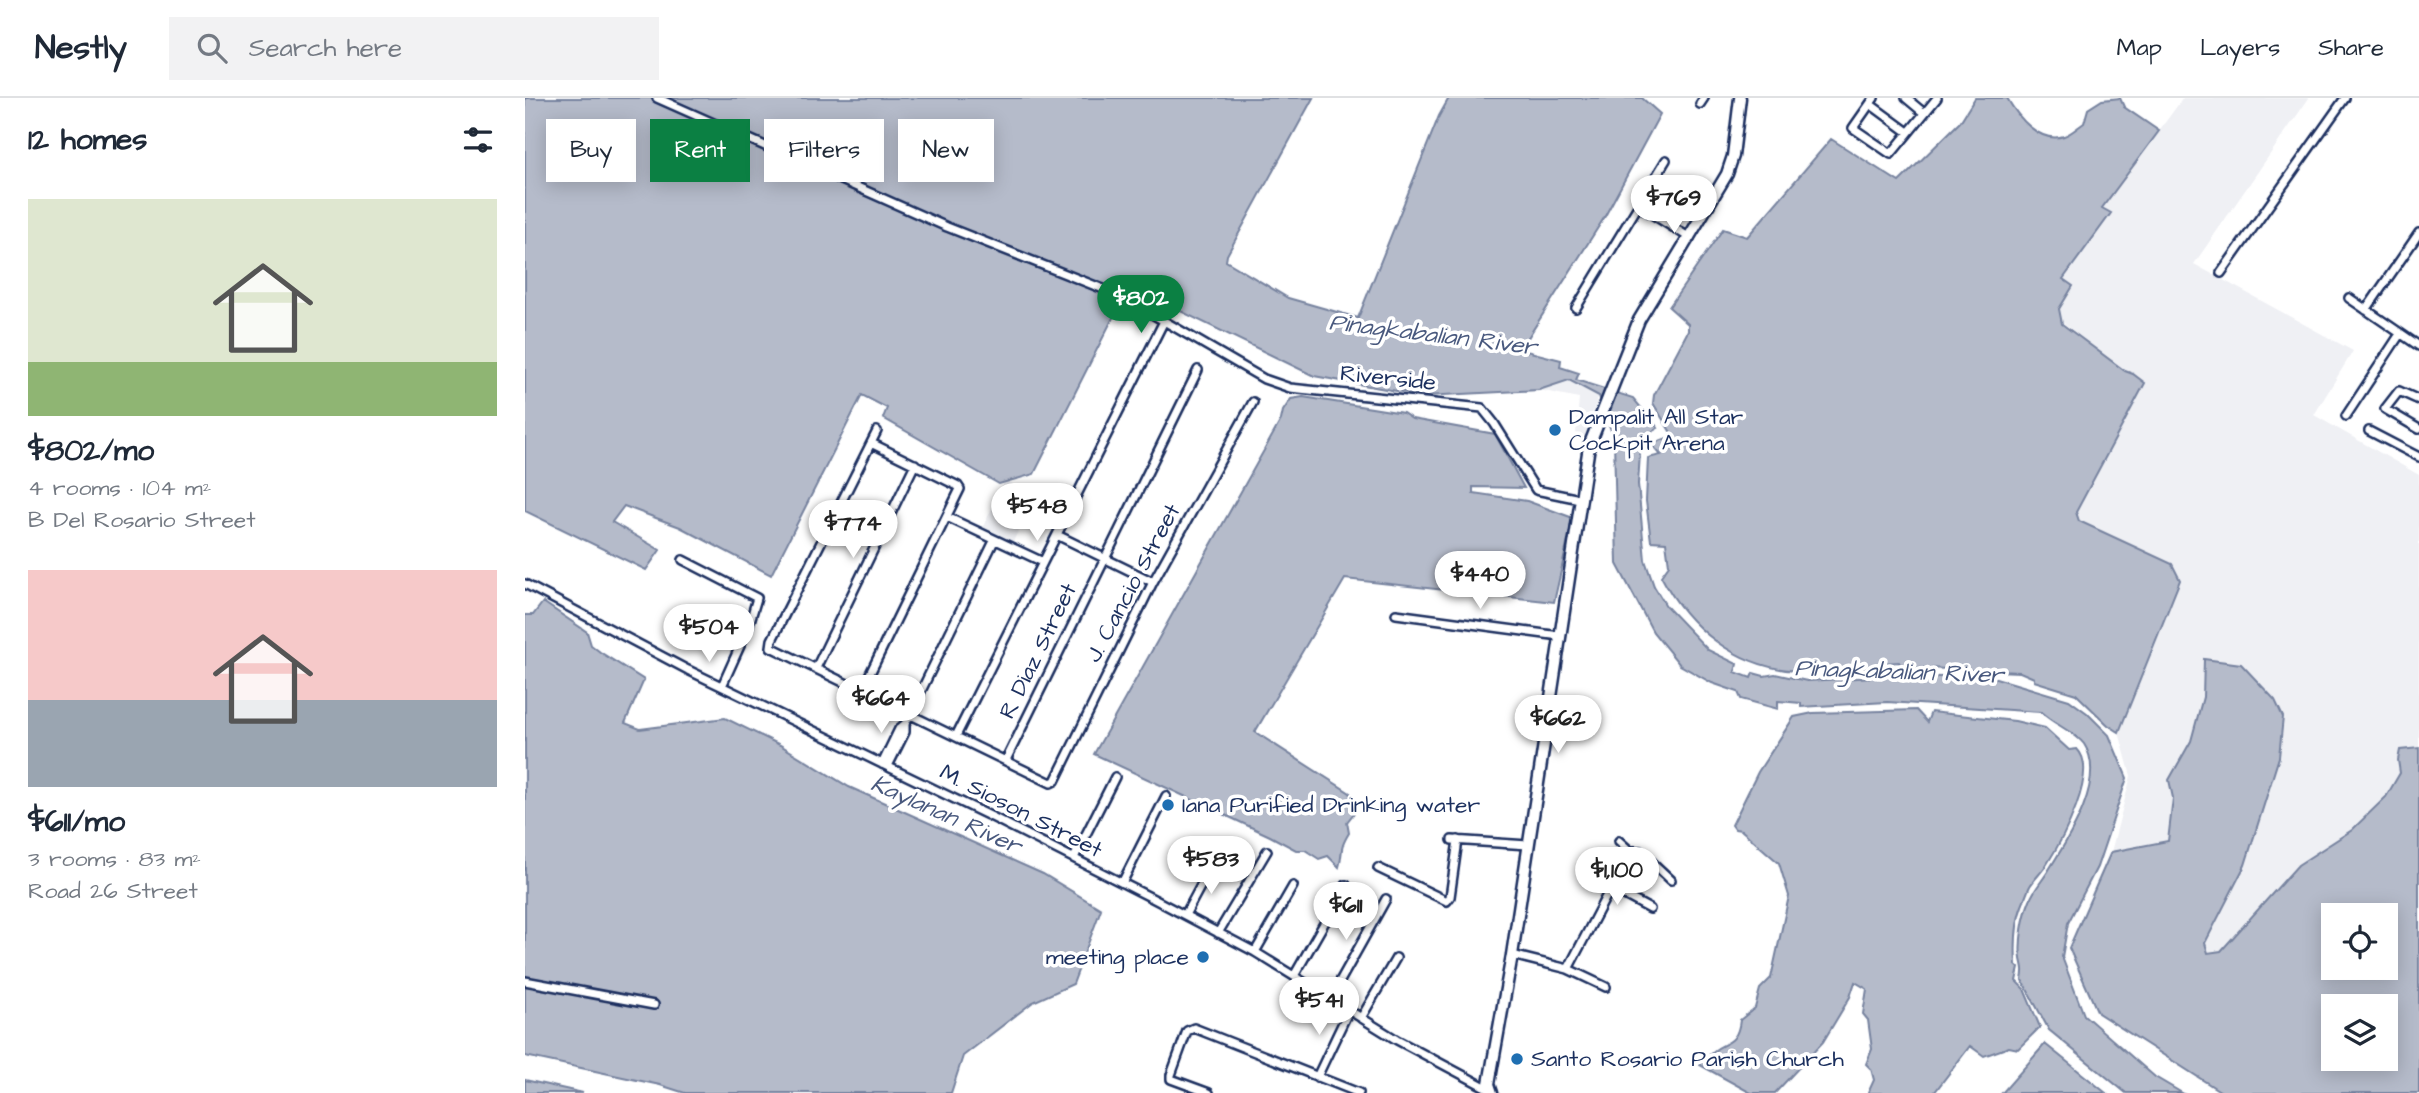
<!DOCTYPE html>
<html lang="en">
<head>
<meta charset="utf-8">
<style>
  body { margin:0; font-family:"Architects Daughter",sans-serif; background:#f2f2f3; color:#1f2937; height:100vh; display:flex; flex-direction:column; font-size:26px; white-space:nowrap }
  * { box-sizing:border-box; margin:0 }
  p { font-size:23px; color:#747a83 }
  .icon { flex:none; width:38px; height:38px; fill:none; stroke:currentColor; stroke-width:2; stroke-linecap:round; stroke-linejoin:round }
  .map { position:relative; flex:1; overflow:hidden }
  .drawer { display:flex; flex-direction:column; background:#fff; width:525px }
  .drawer>* { flex:none }
  .hud { position:absolute; left:21px; top:21px; width:665px; height:63px; display:flex; gap:14px }
  .fabs { position:absolute; left:1796px; top:805px; display:grid; gap:14px }
  .fabs a { display:grid; place-items:center; width:77px; height:77px; border-radius:0px; background:#fff; box-shadow:0 4px 18px #0003; font-size:35px }
  .price { position:absolute; translate:-50% -60px; padding:0 16px; border-radius:24px; background:#fff; color:#222; font-size:23px; line-height:46px; filter:drop-shadow(0 2px 4px #0008) }
  .price::after { content:''; position:absolute; left:50%; top:42px; width:21px; height:16px; margin-left:-10px; background:inherit; clip-path:polygon(0 0,100% 0,50% 100%) }
  .price.current { background:#0b8043; color:#fff }
  ul { padding:0; list-style:none }
  li { display:grid; align-content:center; gap:14px; height:371px; padding:0 28px }
  li span { display:grid; place-items:center; height:217px; border-radius:0px; color:#555 }
  li>.icon { margin-inline-start:auto }
  span .icon { width:126px; height:126px; fill:#fffc; stroke-width:1 }
  li b { font-size:30px }
  h2 { display:flex; justify-content:space-between; align-items:center; height:84px; padding:0 28px; font-size:30px }
  .pill { padding:0 24px; border-radius:0px; background:#fff; box-shadow:0 4px 18px #0003; font-size:24px; line-height:63px }
  .pill.current { background:#0b8043; color:#fff }
  header { display:flex; align-items:center; gap:42px; box-sizing:border-box; height:98px; padding:0 35px; background:#fff; border-bottom:2px solid #e0e1e3 }
  header strong { font-size:33px }
  nav { display:flex; gap:38px; margin-inline-start:auto; font-size:24px }
  .search { width:490px; height:63px; background:#f2f2f3; display:flex; align-items:center; gap:18px; box-sizing:border-box; padding:0 24px; border-radius:0px; color:#747a83; font-size:26px }
  main { display:flex; flex:1; min-height:0 }
  .map>svg:first-child { display:block }
</style>
</head>
<body>
<header>
<strong>Nestly</strong>
<div class="search"><svg class="icon" aria-label="search" viewBox="0 0 24 24"><circle cx="10" cy="10" r="6"/><path d="M15 15l6 6"/></svg>Search here</div>
<nav><a>Map</a><a>Layers</a><a>Share</a></nav>
</header>
<main>
<section class="drawer">
<h2>12 homes<svg class="icon" aria-label="filters" viewBox="0 0 24 24"><path d="M4 7h16M4 17h16"/><circle cx="9" cy="7" r="2"/><circle cx="15" cy="17" r="2"/></svg></h2>
<ul>
<li><span style="background:linear-gradient(#dfe7d0 75%,#8fb573 0)"><svg class="icon" aria-label="home" viewBox="0 0 24 24"><path d="M3 11l9-7 9 7M6 9v11h12V9"/></svg></span><div><b>$802/mo</b><p>4 rooms · 104 m²</p><p>B Del Rosario Street</p></div></li>
<li><span style="background:linear-gradient(#f6c9c9 60%,#9aa5b1 0)"><svg class="icon" aria-label="home" viewBox="0 0 24 24"><path d="M3 11l9-7 9 7M6 9v11h12V9"/></svg></span><div><b>$611/mo</b><p>3 rooms · 83 m²</p><p>Road 26 Street</p></div></li>
</ul>
</section>
<div class="map">
<svg width="1894" height="995" viewBox="0 0 1894 995">
  <rect width="100%" height="100%" fill="#fff"/>
  <filter id="ink" filterUnits="userSpaceOnUse"><feTurbulence type="fractalNoise" baseFrequency=".0143" numOctaves="2"/><feDisplacementMap in="SourceGraphic" scale="14" xChannelSelector="R" yChannelSelector="G"/><feConvolveMatrix kernelMatrix="1 2 1 2 8 2 1 2 1" color-interpolation-filters="sRGB"/></filter>
  <g filter="url(#ink)">
    <path fill="#eff0f4" d="M1658 0H1784L1669 166 1828 253 1789 317 1894 377V650L1875 652 1873 662 1875 675 1861 699 1827 732 1773 767 1695 854 1683 855 1680 845 1720 767 1680 561 1678 599 1666 643 1644 682 1648 700 1643 743 1586 754 1606 678 1594 634 1655 482 1554 423 1551 419V414L1608 276 1600 274 1535 222 1534 211 1548 189 1538 182 1585 115 1577 110Z
      M1044 282 1074 297 1059 339 1051 335 1054 300 1014 292Z
      M484 384 509 399 487 446 457 431 479 385Z"/>
    <path fill="#b5bbca" stroke="#77839f" stroke-width="2" fill-rule="evenodd" d="M0 0H788L702 157 701 163 763 200 833 220 914 18 924 0H1117L1135 16 1079 120 999 246 1001 253 1036 262 1035 269 1054 275 1051 282 1108 300 1133 330 1116 340 1113 386 1120 462 1129 488 1141 508 1183 552 1212 566 1210 574 1226 580 1228 575 1239 578 1250 576 1282 583 1365 578 1471 580 1544 602 1562 615 1584 637 1602 680 1572 769 1543 825 1537 859 1559 917 1630 979 1657 995H1601L1524 932 1497 882C1499 872 1498 870 1496 861 1494 843 1498 819 1505 802 1509 791 1519 781 1525 770 1544 740 1582 681 1559 646 1550 634 1528 626 1516 614L1362 604 1276 609V605L1253 603V611L1216 601 1213 594 1187 585 1155 567 1128 534 1092 466 1089 341 1074 298 1044 282 1014 292 899 298 789 278 604 188 509 376 474 386 358 320 362 310 337 297 246 477 155 429 99 408 87 424 135 452 121 472 0 413Z
      M1450 0H1482C1493 19 1514 46 1539 38 1546 36 1553 29 1559 25L1563 11 1577 2 1595 0 1599 9 1634 33 1577 110 1586 115 1538 181 1548 188 1534 211 1537 226 1600 273 1608 276 1620 285 1551 414 1554 423 1647 466 1655 482 1594 634 1583 627 1551 596 1509 583V580L1495 574 1376 569 1374 564 1360 565 1359 569C1330 570 1300 574 1272 573 1211 569 1163 530 1136 478L1144 467 1141 444 1126 443 1121 403 1123 360 1136 357 1126 346 1148 338 1128 305 1129 297 1163 233V226L1144 209 1198 131 1222 139 1306 41 1374 84 1435 24Z
      M778 299 878 315 887 321 970 336 999 390 948 389V395L1002 403 1048 420 1029 504 820 481 730 634 825 695 833 710 822 724 824 735C813 753 819 752 814 769L803 758 794 761 780 752H771L745 738 569 656 756 322 758 313 766 301Z
      M18 504 62 534 66 547 75 554 119 582 100 625 115 631 200 620 255 647 324 689 518 776 576 811 548 886 508 904 438 958 426 995H160L135 987 0 958V517H8Z
      M1679 561 1716 566 1750 602 1758 619 1754 659 1720 767 1680 845 1683 855 1696 853 1773 767 1827 732 1861 699 1875 675 1873 662 1875 652 1894 650V995H1698L1573 915 1544 850 1586 754 1643 743 1648 700 1644 682 1666 643 1678 599ZM1808 817H1860V870H1808ZM1808 908H1860V961H1808Z
      M1391 612 1402 624 1406 614 1490 623 1520 630 1544 652 1552 651C1575 673 1536 744 1522 766 1517 774 1510 780 1505 788 1502 794 1500 801 1497 808 1490 825 1490 848 1491 867L1494 870 1491 883 1499 891 1515 929 1493 951 1484 949 1459 958 1445 948 1409 995H1343L1349 982 1346 971 1341 966 1347 951 1343 922 1338 916 1342 891 1330 884 1325 899 1298 944 1250 995H1226L1175 967 1178 958 1183 959C1195 942 1212 951 1215 922L1230 910 1235 891 1246 880 1264 798 1254 765 1216 732 1210 731 1207 727 1209 723 1233 674 1269 619 1288 615Z
      M1520 946 1581 995H1477Z
      M0 982 58 995H0Z"/>
    <g fill="none" stroke-linecap="round" stroke-linejoin="round">
      <g stroke="#1b2f5e" stroke-width="12">
        <path id="street" d="M132 0 422 129 596 198 739 281 765 290 957 310 969 325 1011 392 1055 401
          M1349 0 1328 30 1366 56 1412 0
          M1381 0 1399 15
          M1175 6 1179 0
          M1345 6 1383 34
          M1114 108 1165 140
          M1696 175 1820 0
          M1824 200 1894 248
          M1051 210 1141 62
          M1841 212 1894 135
          M1894 302 1874 293 1860 311 1894 331
          M1821 318 1875 236
          M352 333 247 542 246 549 526 685 530 683 628 484 728 304
          M1844 333 1894 359
          M422 419 518 464
          M532 437 628 484
          M158 462 232 500 223 530 197 588
          M0 486 163 572 469 720 625 799 730 854 872 942 966 992
          M871 516 1035 538
          M291 570 390 366
          M337 592 435 391 433 388 346 345
          M431 638 639 223
          M481 662 673 272
          M357 666 374 631 380 626 469 443
          M363 668 380 634V626
          M927 742 1003 747
          M1094 743 1105 753
          M549 760 590 679
          M853 770 922 803 925 799 933 742
          M597 785 641 698
          M1086 790 1125 811
          M660 817 688 765
          M693 835 742 753
          M730 854 768 788
          M987 857 1043 871 1081 889
          M1043 871 1105 753H1115L1146 782
          M769 878 821 787
          M0 883 129 907
          M805 901 861 801
          M836 920 871 860
          M792 979 824 912
          M684 995 646 981V977L662 933 669 930 834 995"/>
      </g>
      <g stroke="#1b2f5e" stroke-width="15">
        <path id="secondary" d="M967 995 964 986 987 857 1064 348 1114 222 1202 76 1208 58 1215 0"/>
      </g>
      <use href="#street" stroke="#fff" stroke-width="7"/>
      <use href="#secondary" stroke="#fff" stroke-width="10"/>
    </g>
  </g>
  <g fill="#1f6fb2" stroke="#fff" stroke-width="2.5">
    <circle cx="1030" cy="332" r="7"/>
    <circle cx="643" cy="707" r="7"/>
    <circle cx="678" cy="859" r="7"/>
    <circle cx="992" cy="961" r="7"/>
  </g>
  <g text-anchor="middle" dominant-baseline="central" stroke-width="7" stroke-linejoin="round" paint-order="stroke">
    <g font-size="23" fill="#1b2f5e" stroke="#fff">
      <text transform="translate(863 280) rotate(6)">Riverside</text>
      <text transform="translate(608 485) rotate(-62)">J. Cancio Street</text>
      <text transform="translate(513 553) rotate(-64)">R Diaz Street</text>
      <text transform="translate(496 713) rotate(27)">M. Sioson Street</text>
    </g>
    <g font-size="23" fill="#1b2f5e" stroke="#fff" text-anchor="start">
      <text x="1044" y="319">Dampalit All Star<tspan x="1044" dy="26">Cockpit Arena</tspan></text>
      <text x="657" y="707">Iana Purified Drinking water</text>
      <text x="664" y="859" text-anchor="end">meeting place</text>
      <text x="1006" y="961">Santo Rosario Parish Church</text>
    </g>
    <g font-size="24" font-style="italic" fill="#49597e" stroke="#fff">
      <text transform="translate(908 237) rotate(7)">Pinagkabalian River</text>
      <text transform="translate(1374 574) rotate(2)">Pinagkabalian River</text>
      <text transform="translate(421 717) rotate(24)">Kaylanan River</text>
    </g>
  </g>
</svg>
<div class="fabs">
<a><svg class="icon" aria-label="locate" viewBox="0 0 24 24"><circle cx="12" cy="12" r="6"/><path d="M12 2v4M12 18v4M2 12h4M18 12h4"/></svg></a>
<a><svg class="icon" aria-label="layers" viewBox="0 0 24 24"><path d="M12 4l9 5-9 5-9-5zM3 14l9 5 9-5"/></svg></a>
</div>
<b class="price" style="left:1149px;top:137px">$769</b>
<b class="price current" style="left:616px;top:237px">$802</b>
<b class="price" style="left:512px;top:445px">$548</b>
<b class="price" style="left:328px;top:462px">$774</b>
<b class="price" style="left:955px;top:513px">$440</b>
<b class="price" style="left:184px;top:566px">$504</b>
<b class="price" style="left:356px;top:637px">$664</b>
<b class="price" style="left:1033px;top:657px">$662</b>
<b class="price" style="left:686px;top:798px">$583</b>
<b class="price" style="left:1092px;top:809px">$1,100</b>
<b class="price" style="left:821px;top:844px">$611</b>
<b class="price" style="left:794px;top:939px">$541</b>
<div class="hud">
<a class="pill">Buy</a>
<a class="pill current">Rent</a>
<a class="pill">Filters</a>
<a class="pill">New</a>
</div>
</div>
</main>
</body>
</html>
